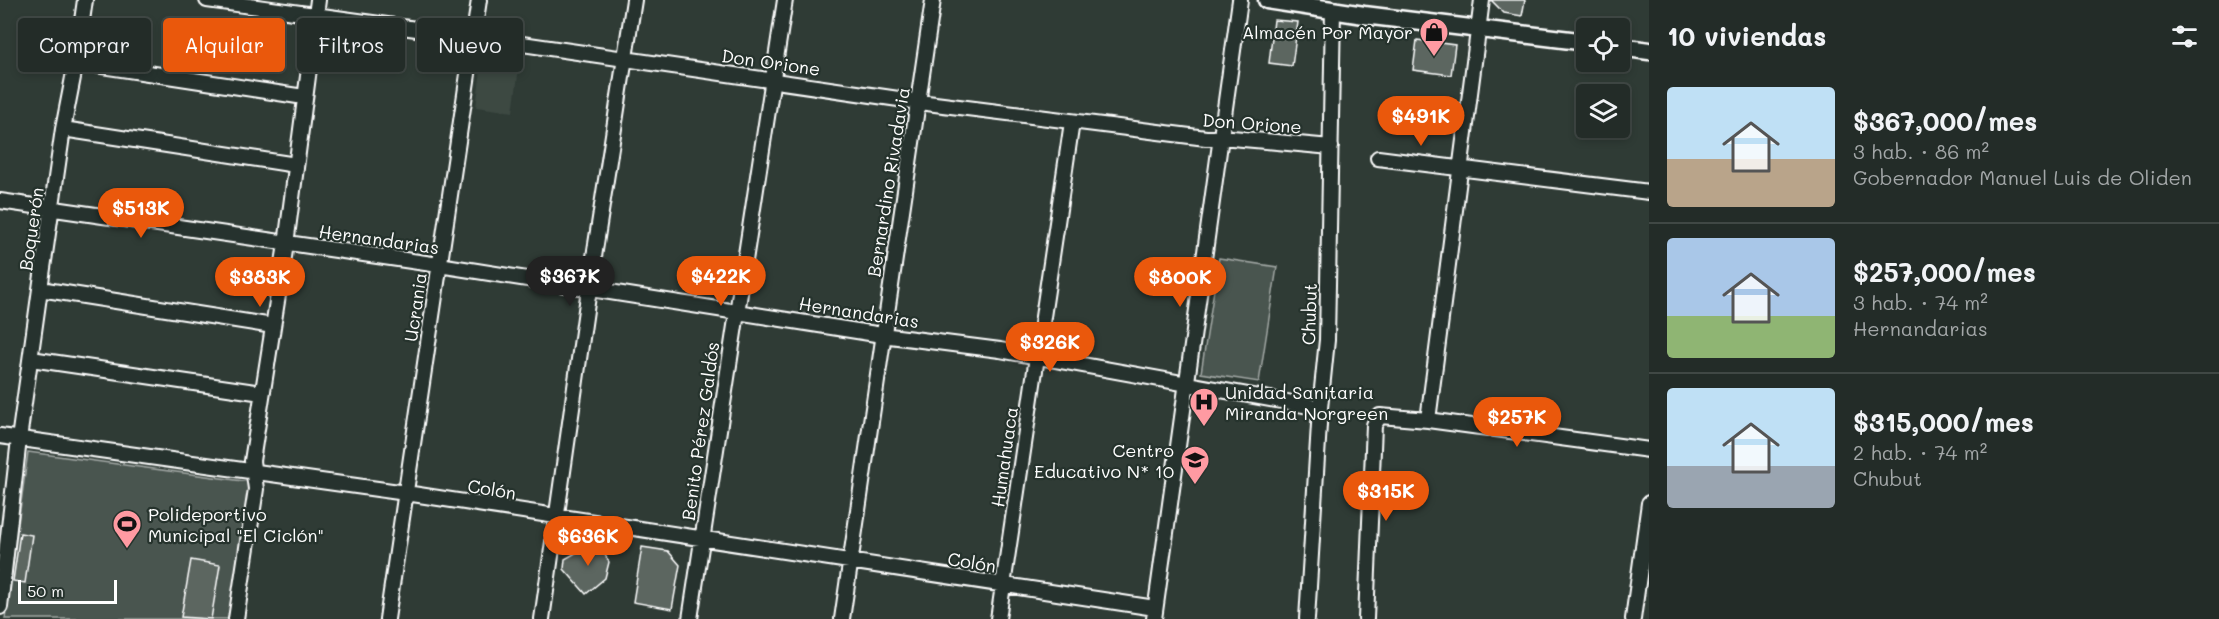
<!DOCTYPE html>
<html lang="es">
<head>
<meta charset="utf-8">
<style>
  body { margin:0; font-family:Mali,sans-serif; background:#2f3834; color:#f1f3f6; height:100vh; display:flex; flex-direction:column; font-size:22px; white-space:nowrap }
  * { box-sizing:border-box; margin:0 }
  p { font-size:20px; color:#a3a7a8 }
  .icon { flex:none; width:33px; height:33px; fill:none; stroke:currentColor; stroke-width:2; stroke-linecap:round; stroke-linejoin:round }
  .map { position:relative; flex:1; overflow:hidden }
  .drawer { display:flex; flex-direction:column; background:#232c28; width:570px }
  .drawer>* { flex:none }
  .hud { position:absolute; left:18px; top:18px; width:570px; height:54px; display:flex; gap:12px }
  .fabs { position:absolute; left:1576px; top:18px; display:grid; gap:12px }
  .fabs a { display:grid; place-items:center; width:54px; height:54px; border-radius:6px; background:#232c28; box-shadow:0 3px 9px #0003,0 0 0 2px #404845; font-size:30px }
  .scale { position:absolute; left:18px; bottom:15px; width:99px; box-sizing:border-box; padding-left:6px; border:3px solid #fff; border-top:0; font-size:16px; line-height:21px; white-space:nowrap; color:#fff; -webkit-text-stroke:4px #26332d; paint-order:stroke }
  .price { position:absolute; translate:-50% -51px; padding:0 14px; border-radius:21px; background:#ea580c; color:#fff; font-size:20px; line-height:39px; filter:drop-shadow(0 2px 3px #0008) }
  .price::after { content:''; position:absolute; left:50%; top:36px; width:18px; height:14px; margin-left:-9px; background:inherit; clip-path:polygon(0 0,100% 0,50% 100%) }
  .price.selected { background:#222; color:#fff }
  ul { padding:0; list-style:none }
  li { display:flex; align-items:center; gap:18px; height:150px; padding:0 18px }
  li+li { border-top:2px solid #404845 }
  li span { display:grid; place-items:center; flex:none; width:168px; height:120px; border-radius:6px; color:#555 }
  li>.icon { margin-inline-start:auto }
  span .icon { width:72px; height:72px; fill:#fffc; stroke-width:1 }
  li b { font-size:26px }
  h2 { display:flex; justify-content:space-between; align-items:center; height:72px; padding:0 18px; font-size:26px }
  .pill { padding:0 21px; border-radius:6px; background:#232c28; box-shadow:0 3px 9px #0003,0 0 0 2px #404845; font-size:21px; line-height:54px }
  .pill.selected { background:#ea580c; color:#fff }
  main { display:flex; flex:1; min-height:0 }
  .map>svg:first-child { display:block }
</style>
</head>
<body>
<main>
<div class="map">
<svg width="1649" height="619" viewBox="0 0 1649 619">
  <rect width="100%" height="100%" fill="#2f3b35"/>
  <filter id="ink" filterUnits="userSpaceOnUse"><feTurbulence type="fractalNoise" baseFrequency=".0167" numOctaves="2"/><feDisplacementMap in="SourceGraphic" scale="12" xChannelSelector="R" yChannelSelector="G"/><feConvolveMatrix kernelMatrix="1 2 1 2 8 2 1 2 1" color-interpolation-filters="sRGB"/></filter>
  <g filter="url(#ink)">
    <path fill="#3c4842" d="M483 56 520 61 513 112 476 107Z"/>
    <path fill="#4a544f" stroke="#a4aaa7" stroke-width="1.5" d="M1219 258 1277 267 1259 382 1201 373Z
      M28 452 250 482 230 619H5Z"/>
    <path fill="#5b6661" stroke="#fff" stroke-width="1.5" d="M1491 0H1525L1522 16 1504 13Z
      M1274 20 1298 22 1292 66 1269 63Z
      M1417 40 1455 45 1451 75 1413 70Z
      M20 533 32 535 25 583 13 581Z
      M597 541 609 562 605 578 586 594 564 569 565 559Z
      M642 547 668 551 680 565 672 609 633 602Z
      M191 560 220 565 211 619 181 617Z"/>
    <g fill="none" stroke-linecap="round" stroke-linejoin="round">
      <g stroke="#fff" stroke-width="18">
        <path id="minor" d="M207 0 474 37 919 102 1206 138H1232L1331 147
          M76 62 304 97
          M63 129 296 165
          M1378 158 1649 192
          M0 201 439 265 882 335 1000 350 1320 408
          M40 289 273 326
          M31 359 262 393
          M1428 420 1482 0
          M0 436 406 493 1155 608
          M0 607 19 439 40 289 63 129 76 62 85 0
          M236 619 256 489 252 461 286 244 318 0
          M387 619 479 0
          M542 619 589 289 634 0
          M690 619 785 0
          M842 619 933 0
          M998 619 1072 122
          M1154 619 1240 0
          M1307 619 1320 408 1327 340 1333 10
          M1366 619 1374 425 1380 416 1428 420 1649 450
          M1633 619 1649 503"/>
      </g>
      <g stroke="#fff" stroke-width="21">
        <path id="tertiary" d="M1267 0 1364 15 1587 42
          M1620 47 1649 51"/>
      </g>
      <use href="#minor" stroke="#26332d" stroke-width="14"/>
      <use href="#tertiary" stroke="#26332d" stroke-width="16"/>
    </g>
  </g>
  <defs>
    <g id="shop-pin" transform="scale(1.5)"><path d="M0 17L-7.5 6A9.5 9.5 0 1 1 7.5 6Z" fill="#ff9aa2" stroke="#26332d"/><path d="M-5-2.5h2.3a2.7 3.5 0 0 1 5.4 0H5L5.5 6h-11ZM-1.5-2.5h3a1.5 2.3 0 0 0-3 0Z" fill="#111"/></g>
    <g id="hospital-pin" transform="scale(1.5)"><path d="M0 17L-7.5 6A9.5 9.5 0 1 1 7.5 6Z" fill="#ff9aa2" stroke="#26332d"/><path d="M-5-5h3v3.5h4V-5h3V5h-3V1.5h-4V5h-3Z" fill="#111"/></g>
    <g id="school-pin" transform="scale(1.5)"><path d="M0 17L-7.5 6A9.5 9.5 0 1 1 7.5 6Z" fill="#ff9aa2" stroke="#26332d"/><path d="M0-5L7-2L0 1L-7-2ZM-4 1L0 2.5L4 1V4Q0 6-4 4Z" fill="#111"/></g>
    <g id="stadium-pin" transform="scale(1.5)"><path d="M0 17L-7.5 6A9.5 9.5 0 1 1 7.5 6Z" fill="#ff9aa2" stroke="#26332d"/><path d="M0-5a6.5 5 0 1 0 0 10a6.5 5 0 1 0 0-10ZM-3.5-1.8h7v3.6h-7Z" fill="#111"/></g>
  </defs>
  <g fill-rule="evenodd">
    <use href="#shop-pin" x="1434" y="32"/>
    <use href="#hospital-pin" x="1204" y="402"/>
    <use href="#school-pin" x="1195" y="460"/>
    <use href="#stadium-pin" x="127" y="524"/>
  </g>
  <g text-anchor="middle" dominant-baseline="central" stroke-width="4.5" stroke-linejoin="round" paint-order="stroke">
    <g font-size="18" fill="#fff" stroke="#26332d" text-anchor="end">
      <text x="1413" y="32">Almacén Por Mayor</text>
      <text x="1225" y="392" text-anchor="start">Unidad Sanitaria<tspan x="1225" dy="21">Miranda Norgreen</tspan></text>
      <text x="1174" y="450">Centro<tspan x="1174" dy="21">Educativo N* 10</tspan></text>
      <text x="148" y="514" text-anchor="start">Polideportivo<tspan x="148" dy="21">Municipal "El Ciclón"</tspan></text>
    </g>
    <g font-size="18" fill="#fff" stroke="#26332d">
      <text transform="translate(771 62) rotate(8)">Don Orione</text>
      <text transform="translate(1252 123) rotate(4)">Don Orione</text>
      <text transform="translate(888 182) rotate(-81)">Bernardino Rivadavia</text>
      <text transform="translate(31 229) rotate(-82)">Boquerón</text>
      <text transform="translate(379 239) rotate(8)">Hernandarias</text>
      <text transform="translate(415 307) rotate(-82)">Ucrania</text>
      <text transform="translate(859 312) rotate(9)">Hernandarias</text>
      <text transform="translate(1309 314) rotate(-88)">Chubut</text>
      <text transform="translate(700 431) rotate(-82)">Benito Pérez Galdós</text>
      <text transform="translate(1004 457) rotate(-82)">Humahuaca</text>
      <text transform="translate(492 489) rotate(9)">Colón</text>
      <text transform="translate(972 562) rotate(9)">Colón</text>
    </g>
  </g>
</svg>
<div class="fabs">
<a><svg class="icon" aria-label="locate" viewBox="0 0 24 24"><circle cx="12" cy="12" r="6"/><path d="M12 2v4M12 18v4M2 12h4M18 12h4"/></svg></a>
<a><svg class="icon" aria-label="layers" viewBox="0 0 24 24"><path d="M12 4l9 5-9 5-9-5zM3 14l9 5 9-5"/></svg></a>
</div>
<div class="scale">50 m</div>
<b class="price" style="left:1421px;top:147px">$491K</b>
<b class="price" style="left:141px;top:239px">$513K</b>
<b class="price selected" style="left:570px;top:307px">$367K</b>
<b class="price" style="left:721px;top:307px">$422K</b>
<b class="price" style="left:260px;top:308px">$383K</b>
<b class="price" style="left:1180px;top:308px">$800K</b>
<b class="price" style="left:1050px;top:373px">$326K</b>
<b class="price" style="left:1517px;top:448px">$257K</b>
<b class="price" style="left:1386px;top:522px">$315K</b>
<b class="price" style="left:588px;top:567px">$636K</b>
<div class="hud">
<a class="pill">Comprar</a>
<a class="pill selected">Alquilar</a>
<a class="pill">Filtros</a>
<a class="pill">Nuevo</a>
</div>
</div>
<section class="drawer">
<h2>10 viviendas<svg class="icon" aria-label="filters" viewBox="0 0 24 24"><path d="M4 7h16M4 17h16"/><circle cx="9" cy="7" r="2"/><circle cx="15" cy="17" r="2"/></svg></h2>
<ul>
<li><span style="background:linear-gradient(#bfe0f5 60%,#b9a48a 0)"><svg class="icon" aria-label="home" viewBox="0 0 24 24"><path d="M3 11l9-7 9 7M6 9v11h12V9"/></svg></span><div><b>$367,000/mes</b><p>3 hab. · 86 m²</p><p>Gobernador Manuel Luis de Oliden</p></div></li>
<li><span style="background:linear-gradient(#a9c7e8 65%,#8fb573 0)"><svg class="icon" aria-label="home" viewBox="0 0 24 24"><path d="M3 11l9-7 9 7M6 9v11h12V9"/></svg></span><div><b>$257,000/mes</b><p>3 hab. · 74 m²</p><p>Hernandarias</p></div></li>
<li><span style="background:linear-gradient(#bfe0f5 65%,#9aa5b1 0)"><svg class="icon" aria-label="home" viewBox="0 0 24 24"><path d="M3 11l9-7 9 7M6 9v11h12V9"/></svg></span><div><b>$315,000/mes</b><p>2 hab. · 74 m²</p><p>Chubut</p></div></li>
</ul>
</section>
</main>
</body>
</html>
